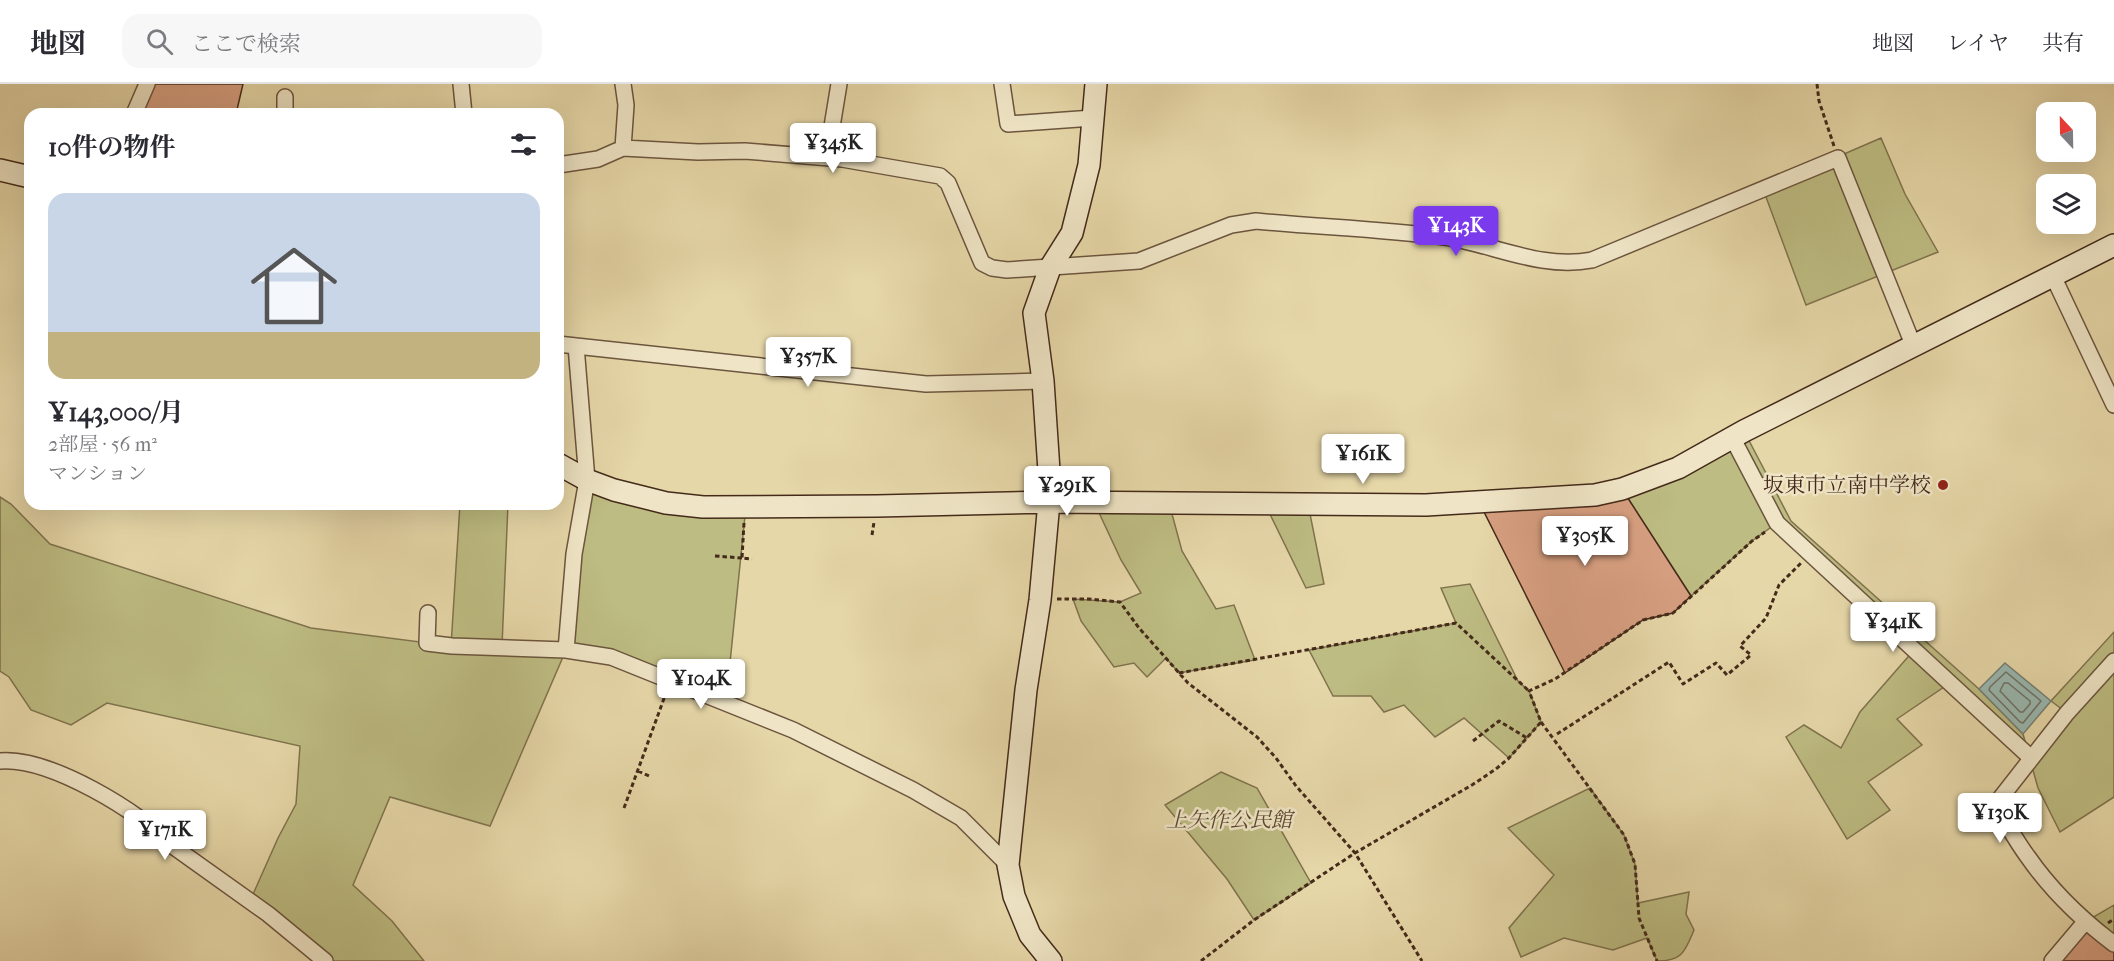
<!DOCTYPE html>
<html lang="ja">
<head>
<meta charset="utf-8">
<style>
  body { margin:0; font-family:"IM FELL French Canon","Noto Serif JP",serif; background:#f7f7f7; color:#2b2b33; height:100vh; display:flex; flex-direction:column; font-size:22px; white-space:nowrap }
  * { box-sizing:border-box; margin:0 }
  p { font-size:20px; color:#7c7c81 }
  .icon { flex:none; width:33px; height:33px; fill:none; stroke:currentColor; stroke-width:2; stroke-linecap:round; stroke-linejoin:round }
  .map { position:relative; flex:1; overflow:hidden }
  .details { position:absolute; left:24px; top:24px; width:540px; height:402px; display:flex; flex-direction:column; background:#fff; border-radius:18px; box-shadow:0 6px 24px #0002 }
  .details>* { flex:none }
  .needle { width:39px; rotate:338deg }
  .fabs { position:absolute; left:2036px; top:18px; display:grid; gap:12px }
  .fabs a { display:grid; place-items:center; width:60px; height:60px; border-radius:12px; background:#fff; box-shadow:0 6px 24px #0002; font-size:30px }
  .price { position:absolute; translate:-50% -51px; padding:0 14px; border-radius:6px; background:#fff; color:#222; font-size:20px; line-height:39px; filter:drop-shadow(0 2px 3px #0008) }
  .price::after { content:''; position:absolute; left:50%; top:36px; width:18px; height:14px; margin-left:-9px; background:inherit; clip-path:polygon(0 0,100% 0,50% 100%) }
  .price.current { background:#7c3aed; color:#fff }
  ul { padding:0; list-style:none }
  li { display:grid; align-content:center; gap:12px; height:318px; padding:0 24px }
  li+li { border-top:2px solid #e1e1e2 }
  li span { display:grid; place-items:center; height:186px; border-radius:18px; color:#555 }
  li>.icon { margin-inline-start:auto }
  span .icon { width:108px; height:108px; fill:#fffc; stroke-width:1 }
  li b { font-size:26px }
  h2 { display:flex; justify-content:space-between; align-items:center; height:72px; padding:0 24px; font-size:26px }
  header { display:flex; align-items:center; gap:36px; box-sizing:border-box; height:84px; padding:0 30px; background:#fff; border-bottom:2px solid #e1e1e2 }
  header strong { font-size:28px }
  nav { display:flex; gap:33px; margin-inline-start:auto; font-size:21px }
  .search { width:420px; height:54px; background:#f7f7f7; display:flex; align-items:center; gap:15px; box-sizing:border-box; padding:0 21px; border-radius:18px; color:#7c7c81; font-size:22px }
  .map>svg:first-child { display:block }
</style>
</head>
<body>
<header>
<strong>地図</strong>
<div class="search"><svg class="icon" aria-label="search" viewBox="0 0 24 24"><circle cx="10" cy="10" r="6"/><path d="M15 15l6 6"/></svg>ここで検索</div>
<nav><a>地図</a><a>レイヤ</a><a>共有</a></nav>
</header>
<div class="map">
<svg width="2114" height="877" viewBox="0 0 2114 877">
  <rect width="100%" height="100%" fill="#e6d7a8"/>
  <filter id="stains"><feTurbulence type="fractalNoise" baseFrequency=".00333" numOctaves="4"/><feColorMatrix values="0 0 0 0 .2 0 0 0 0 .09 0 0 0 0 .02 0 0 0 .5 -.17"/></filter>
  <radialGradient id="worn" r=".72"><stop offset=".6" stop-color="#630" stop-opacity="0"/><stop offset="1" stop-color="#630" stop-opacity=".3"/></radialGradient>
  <path fill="#bdbc82" stroke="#80734e" stroke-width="1.5" d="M1881 54 1905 110 1938 168 1806 221 1763 105Z
    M1744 347 1791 437 1979 605 2023 650 2029 672 2067 629 2051 617 2114 548V713L2060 748 2038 704 2029 672 1950 599 1897 635 1922 661 1868 698 1890 726 1847 755 1786 653 1804 641 1841 664 1860 628 1914 566 1777 439 1752 457 1691 512 1622 405Z
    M587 396 746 422 726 618 566 566 490 742 390 713 353 801 392 837 424 877H325L250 817 278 754 296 720 300 662 107 619 71 641 31 626 9 593 0 587V413L11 420 50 460 311 544 451 562 460 420H508L502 562 566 566Z
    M1094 418 1169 419 1182 467 1216 525 1234 521 1255 576 1179 589 1166 574 1147 593 1134 579 1114 583 1081 537 1073 515 1120 518 1141 509 1121 476Z
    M1265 420H1308L1324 500 1306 504Z
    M1470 500 1518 597 1529 607 1541 638 1509 674 1464 634 1435 653 1404 621 1384 628 1371 612H1333L1309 566 1456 539 1441 504Z
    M1221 688 1257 704 1311 799 1254 836 1227 795 1165 721Z
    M1590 704 1624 751 1635 780 1638 819 1689 808 1686 830 1694 846C1685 867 1683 877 1657 877L1647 854 1613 866 1564 854 1521 873 1509 844 1554 791 1508 744Z
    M2114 821V853L2085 838Z"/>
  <path fill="#99b8b0" stroke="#777f74" stroke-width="1.5" d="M2005 579 2051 617 2023 650 1979 605Z"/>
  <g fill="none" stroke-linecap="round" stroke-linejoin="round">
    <path stroke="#6e7165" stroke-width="1.5" d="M2006 588 2041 617 2023 639 2020 638 1989 606 1990 603Z
      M2008 599 2030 617V620L2023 628H2020L2000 607 2004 599Z"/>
  </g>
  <path fill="#d79f81" stroke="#442a1a" stroke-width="1.5" d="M147 0H243L236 30H134Z
    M1622 405 1691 512 1673 529 1643 536 1565 589 1479 418Z
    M2085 838 2114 860V877H2052Z"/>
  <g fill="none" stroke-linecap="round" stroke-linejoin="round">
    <g stroke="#6c553e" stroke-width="18">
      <path id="street" d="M461 0 464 30
        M1002 0 1008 40 1093 34
        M134 30 147 0
        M285 30V13
        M623 64 626 21 623 0
        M827 73 839 0
        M558 81 598 75 623 64 698 68 745 67 842 75 940 92 948 99 982 179 992 184 1007 186 1139 177 1231 141 1256 137C1319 143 1382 145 1444 153 1493 160 1541 186 1592 176L1838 74 1914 263
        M2053 192 2114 321
        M558 260 576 262 587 396 574 470 566 566 611 573 793 646 913 706 961 734 1008 781
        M576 262 926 300 1043 297
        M1733 355 1777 439 2031 674
        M428 529 427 559 452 562 566 566
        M2114 577 2067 629 1995 721C2006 738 2016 757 2028 773 2051 806 2082 836 2114 860
        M0 677C50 673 140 728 174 763L268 830 325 877
        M2052 877 2085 838"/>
    </g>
    <g stroke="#442a1a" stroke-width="24">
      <path id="secondary" d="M0 86 30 93
        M558 380 587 396 614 406 666 419 703 423 877 422 1049 418 1426 421 1595 411 1622 405 1678 384 1744 347 2114 161
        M1051 877 1030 851 1014 812 1008 781 1026 606 1040 516 1049 418V387L1043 297 1034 229 1050 184 1072 149 1089 81 1096 0"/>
    </g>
    <path stroke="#442a1a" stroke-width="3" stroke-dasharray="4.5 3" stroke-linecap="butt" d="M1817 0 1819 17 1834 62
      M744 439 742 474 752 475
      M872 451 874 438
      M715 472 742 474
      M1057 515H1089L1120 518 1139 544 1188 599 1257 653 1276 674 1296 702 1355 769 1422 877
      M1858 555 1869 543
      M1179 589 1456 539 1529 607
      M1541 638 1624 751 1635 780 1639 834 1657 877
      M1557 650 1669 578 1683 600 1716 579 1727 591 1751 571 1740 562 1766 534 1779 501 1801 479
      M1473 657 1499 637 1527 654
      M638 687 649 692
      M624 724 666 609
      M2108 839 2114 835
      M1201 877 1254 836 1355 769 1472 701 1496 685 1509 674 1541 638 1529 607 1555 595 1643 536 1673 529 1752 457 1765 448"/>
    <use href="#street" stroke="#efe5c6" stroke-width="15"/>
    <use href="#secondary" stroke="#efe5c6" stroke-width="21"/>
  </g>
  <circle fill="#8f2418" stroke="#efe5c6" stroke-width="2" cx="1943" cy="401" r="6"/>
  <g text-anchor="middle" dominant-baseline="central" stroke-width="5" stroke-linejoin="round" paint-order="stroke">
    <g font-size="21" fill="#442a1a" stroke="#efe5c6" text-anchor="end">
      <text x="1931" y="401">坂東市立南中学校</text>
    </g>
    <g font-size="21" font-style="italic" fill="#5c472f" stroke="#efe5c6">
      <text x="1229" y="736">上矢作公民館</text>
    </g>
  </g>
  <rect width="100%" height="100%" filter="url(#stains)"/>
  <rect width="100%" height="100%" fill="url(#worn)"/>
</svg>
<div class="fabs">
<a><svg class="needle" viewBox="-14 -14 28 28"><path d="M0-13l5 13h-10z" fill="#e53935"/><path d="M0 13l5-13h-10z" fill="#7c7c81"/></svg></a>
<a><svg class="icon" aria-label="layers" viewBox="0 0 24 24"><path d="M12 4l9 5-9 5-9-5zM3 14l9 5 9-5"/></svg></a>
</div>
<b class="price" style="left:833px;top:90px">¥345K</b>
<b class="price current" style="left:1456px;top:173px">¥143K</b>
<b class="price" style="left:808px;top:304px">¥357K</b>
<b class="price" style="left:1363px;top:401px">¥161K</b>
<b class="price" style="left:1067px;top:433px">¥291K</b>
<b class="price" style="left:1585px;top:483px">¥305K</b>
<b class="price" style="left:1893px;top:569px">¥341K</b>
<b class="price" style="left:701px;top:626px">¥104K</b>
<b class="price" style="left:2000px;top:760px">¥130K</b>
<b class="price" style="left:165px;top:777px">¥171K</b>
<section class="details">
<h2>10件の物件<svg class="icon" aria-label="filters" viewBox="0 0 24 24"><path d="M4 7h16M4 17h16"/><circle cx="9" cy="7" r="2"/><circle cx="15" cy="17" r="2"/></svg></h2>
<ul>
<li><span style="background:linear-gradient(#c9d6e8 75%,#c2b280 0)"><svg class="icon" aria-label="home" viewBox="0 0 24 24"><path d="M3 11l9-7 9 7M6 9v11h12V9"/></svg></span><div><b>¥143,000/月</b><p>2部屋 · 56 m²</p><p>マンション</p></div></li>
</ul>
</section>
</div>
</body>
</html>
